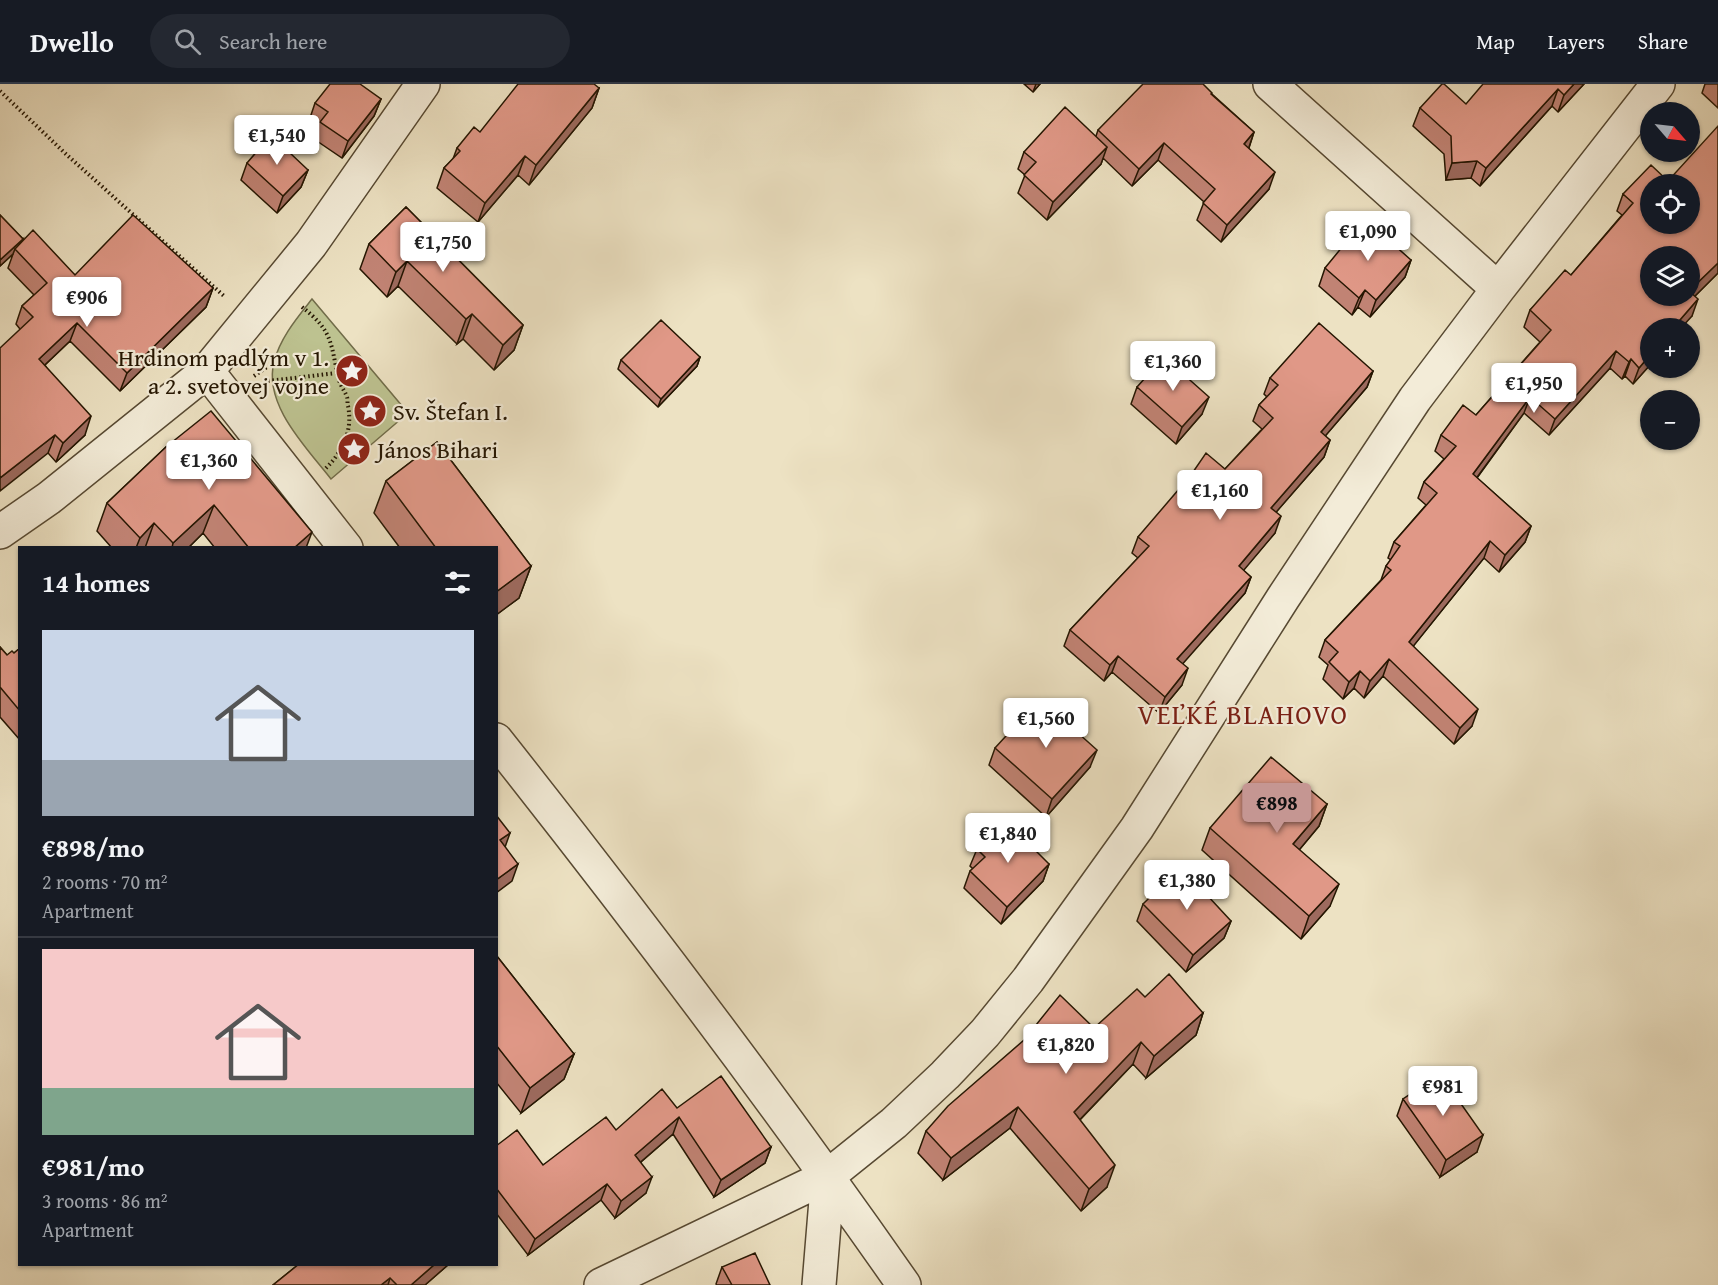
<!DOCTYPE html>
<html lang="en">
<head>
<meta charset="utf-8">
<style>
  body { margin:0; font-family:"Gentium Book Plus",serif; background:#242831; color:#f1f3f6; height:100vh; display:flex; flex-direction:column; font-size:22px; white-space:nowrap }
  * { box-sizing:border-box; margin:0 }
  p { font-size:20px; color:#9ea1a6 }
  .icon { flex:none; width:33px; height:33px; fill:none; stroke:currentColor; stroke-width:2; stroke-linecap:round; stroke-linejoin:round }
  .map { position:relative; flex:1; overflow:hidden }
  .sheet { position:absolute; left:18px; top:462px; width:480px; height:720px; display:flex; flex-direction:column; background:#171b24; border-radius:0px; box-shadow:0 2px 4px #0004 }
  .sheet>* { flex:none }
  .needle { width:39px; rotate:118deg }
  .controls { position:absolute; left:1640px; top:18px; display:grid; gap:12px }
  .controls a { display:grid; place-items:center; width:60px; height:60px; border-radius:50%; background:#171b24; box-shadow:0 2px 4px #0004; font-size:30px }
  .price { position:absolute; translate:-50% -51px; padding:0 14px; border-radius:6px; background:#fff; color:#222; font-size:20px; line-height:39px; filter:drop-shadow(0 2px 3px #0008) }
  .price::after { content:''; position:absolute; left:50%; top:36px; width:18px; height:14px; margin-left:-9px; background:inherit; clip-path:polygon(0 0,100% 0,50% 100%) }
  .price.on { background:#c59692; color:#111 }
  ul { padding:0; list-style:none }
  li { display:grid; align-content:center; gap:12px; height:318px; padding:0 24px }
  li+li { border-top:2px solid #363941 }
  li span { display:grid; place-items:center; height:186px; border-radius:0px; color:#555 }
  li>.icon { margin-inline-start:auto }
  span .icon { width:108px; height:108px; fill:#fffc; stroke-width:1 }
  li b { font-size:26px }
  h2 { display:flex; justify-content:space-between; align-items:center; height:72px; padding:0 24px; font-size:26px }
  header { display:flex; align-items:center; gap:36px; box-sizing:border-box; height:84px; padding:0 30px; background:#171b24; border-bottom:2px solid #363941 }
  header strong { font-size:28px }
  nav { display:flex; gap:33px; margin-inline-start:auto; font-size:21px }
  .search { width:420px; height:54px; background:#242831; display:flex; align-items:center; gap:15px; box-sizing:border-box; padding:0 21px; border-radius:33px; color:#9ea1a6; font-size:22px }
  .map>svg:first-child { display:block }
</style>
</head>
<body>
<header>
<strong>Dwello</strong>
<div class="search"><svg class="icon" aria-label="search" viewBox="0 0 24 24"><circle cx="10" cy="10" r="6"/><path d="M15 15l6 6"/></svg>Search here</div>
<nav><a>Map</a><a>Layers</a><a>Share</a></nav>
</header>
<div class="map">
<svg width="1718" height="1201" viewBox="0 0 1718 1201">
  <rect width="100%" height="100%" fill="#ede2c3"/>
  <filter id="stains"><feTurbulence type="fractalNoise" baseFrequency=".00333" numOctaves="4"/><feColorMatrix values="0 0 0 0 .2 0 0 0 0 .09 0 0 0 0 .02 0 0 0 .5 -.17"/></filter>
  <radialGradient id="worn" r=".72"><stop offset=".6" stop-color="#630" stop-opacity="0"/><stop offset="1" stop-color="#630" stop-opacity=".3"/></radialGradient>
  <path fill="#bdc290" stroke="#716c49" stroke-width="1.5" d="M312 215 408 329 331 395C307 364 263 321 274 278 280 254 297 234 312 215Z"/>
  <g fill="none" stroke-linecap="round" stroke-linejoin="round">
    <g stroke="#574932" stroke-width="36">
      <path id="minor" d="M1270 0 1498 205
        M207 287 346 464
        M0 448 49 414 207 287 311 160 423 0
        M496 656C637 834 774 1015 904 1201
        M828 1092 894 1039 945 991 985 949 1028 896 1137 744 1283 514 1415 315 1498 205 1658 0
        M601 1201 828 1092 819 1201"/>
    </g>
    <path stroke="#251602" stroke-width="4" stroke-dasharray="1.5 3" stroke-linecap="butt" d="M0 7 68 72 225 213
      M302 223C334 248 330 259 339 296 341 303 345 307 347 313 348 316 347 319 348 322 353 346 343 368 325 385
      M254 292 267 283
      M268 297 337 289"/>
    <use href="#minor" stroke="#f3ecd8" stroke-width="33"/>
  </g>
  <path fill="#c18374" stroke="#251602" stroke-width="1.5" d="M1024 0H1040L1033 8Z
    M1584 0 1558 28 1552 22 1480 102 1471 94 1446 96 1444 70 1413 42 1420 24 1466 20Z
    M1705 0H1718V24L1702 9Z
    M599 4 592 24 529 101 518 91 478 138 437 104 444 84 453 75 457 64 480 48Z
    M1212 10 1254 48 1249 64 1269 105 1221 158 1197 136 1204 118 1158 76 1132 102 1103 74 1101 80 1047 136 1018 109 1025 91 1018 85 1024 68 1096 52 1098 46Z
    M381 15 374 32 342 74 314 55 318 43 309 37 315 19Z
    M247 79 308 86 301 103 277 129 241 96Z
    M1623 110 1718 189 1695 212 1692 232 1650 244V281L1633 300 1625 292 1622 295 1610 284 1549 351 1524 329 1477 394 1531 442 1525 458 1499 488 1484 474 1413 562 1472 642 1454 660 1383 592 1364 614 1354 604 1343 615 1323 595 1328 581 1319 573 1325 556 1381 496 1386 482 1391 476 1388 474 1394 458 1426 421 1418 414 1424 398 1444 375 1435 367 1441 351 1476 331 1540 258 1524 243 1530 226 1571 191 1622 131 1617 127Z
    M406 123 523 241 514 266 494 286 463 255 457 260 398 202 387 213 360 185 369 160Z
    M0 131 23 155 22 158 75 191 213 204 206 223 120 307 70 257 45 281 85 351 56 378 48 369 20 245 16 240 22 222 34 211 8 184 13 170 0 182Z
    M1411 176 1405 193 1370 233 1358 223 1352 231 1319 202 1325 184Z
    M700 273 697 282 658 323 618 285 621 276Z
    M1373 287 1367 303 1325 352 1330 356 1324 373 1276 428 1275 449 1243 486 1251 493 1245 509 1182 579V601L1159 629 1112 588 1104 597 1064 562 1070 546 1138 474 1132 469 1138 453 1225 385 1262 345 1253 337 1259 321 1267 313 1264 310 1270 294Z
    M1137 303 1202 330 1176 360 1131 320Z
    M437 358 531 482 519 514 496 531V464H400L374 429 386 397Z
    M166 363 306 464H215L203 449 188 464H112L97 447 107 419Z
    M0 563 7 571 14 569 20 564V656L0 633Z
    M995 664 1090 683 1046 733 989 681Z
    M1327 720 1319 742 1299 766 1330 822 1301 855 1202 766 1210 744Z
    M977 765 1049 780 1043 797 1001 840 964 804 970 787 973 785 970 782Z
    M1143 820 1231 837 1224 854 1186 888 1137 837Z
    M496 871 574 970 564 995 521 1029 496 998Z
    M1145 913 1203 929 1196 951 1146 994 1133 980 1080 1036 1107 1103 1081 1127 1010 1044 943 1096 918 1069 926 1047Z
    M1403 1015 1477 1068 1440 1093 1397 1032Z
    M677 1024 771 1063 765 1079 714 1113 673 1050 641 1078 646 1109 615 1134 601 1116 528 1171 496 1129V1062L543 1081 616 1046Z
    M299 1180H449L425 1201H273Z
    M722 1183 770 1201H717L716 1200Z"/>
  <path fill="#9d6a5e" stroke="#251602" stroke-width="1.5" d="M1036 0H1040L1033 8Z
    M1574 0H1584L1558 28 1564 11Z
    M599 4 592 24 529 101 536 81Z
    M1558 5 1552 22 1480 102 1486 84Z
    M381 15 374 32 342 74 348 57Z
    M1254 48 1248 66 1244 60Z
    M1164 59 1158 76 1132 102 1139 85Z
    M1107 63 1101 80 1047 136 1053 118Z
    M525 72 518 91 478 138 485 119Z
    M1477 77 1471 94 1446 96 1452 79Z
    M308 86 301 103 277 129 283 112Z
    M1275 88 1269 105 1221 158 1227 141Z
    M23 155 20 164 15 165 13 170 0 182V176Z
    M1411 176 1405 193 1370 233 1376 216Z
    M407 177 398 202 387 213 396 188Z
    M1718 179V189L1683 224 1689 207Z
    M213 204 206 223 120 307 127 289Z
    M1365 206 1358 223 1352 231 1359 214Z
    M1698 215 1692 232 1681 244H1673Z
    M472 230 463 255 457 260 466 235Z
    M77 239 70 257 32 293 39 275Z
    M523 241 514 266 494 286 503 261Z
    M1616 267 1610 284 1549 351 1555 335Z
    M1650 271V281L1633 300 1639 284Z
    M700 273 697 282 658 323 661 315Z
    M1631 275 1625 292 1622 295 1629 278Z
    M1373 287 1367 303 1315 364 1321 348Z
    M1209 313 1202 330 1176 360 1182 343Z
    M1530 313 1524 329 1467 407 1473 390Z
    M91 332 85 351 56 378 63 359Z
    M55 351 48 369 0 407V394Z
    M1330 356 1324 373 1265 441 1271 424Z
    M214 421 203 449 188 464H172L173 459Z
    M1281 432 1275 449 1233 499 1239 482Z
    M154 439 145 464H136L140 454Z
    M1531 442 1525 458 1499 488 1505 471Z
    M312 448 306 464H294Z
    M1490 457 1484 474 1403 575 1409 558Z
    M531 482 519 514 496 531V508Z
    M1251 493 1245 509 1172 592 1177 575Z
    M1118 572 1112 588 1104 597 1110 581Z
    M1389 575 1383 592 1364 614 1370 597Z
    M1188 584 1182 601 1159 629 1165 613Z
    M1360 587 1354 604 1343 615 1349 598Z
    M1478 625 1472 642 1454 660 1460 644Z
    M1097 666 1090 683 1046 733 1052 715Z
    M1327 720 1319 742 1285 783 1293 760Z
    M510 749 504 766 500 756Z
    M518 780 512 797 496 809V796Z
    M1049 780 1043 797 1001 840 1007 823Z
    M1339 800 1330 822 1301 855 1309 832Z
    M1231 837 1224 854 1186 888 1193 871Z
    M1203 929 1196 951 1146 994 1154 972Z
    M1141 958 1133 980 1066 1050 1074 1028Z
    M574 970 564 995 521 1029 530 1004Z
    M1018 1023 1010 1044 943 1096 951 1074Z
    M679 1033 673 1050 629 1088 635 1071Z
    M1483 1051 1477 1068 1440 1093 1446 1076Z
    M771 1063 765 1079 714 1113 721 1096Z
    M1115 1081 1107 1103 1081 1127 1089 1105Z
    M652 1093 646 1109 615 1134 621 1117Z
    M607 1100 601 1116 528 1171 535 1155Z
    M435 1180H449L425 1201H411Z
    M390 1194 388 1201H381Z"/>
  <path fill="#e09887" stroke="#251602" stroke-width="1.5" fill-rule="evenodd" d="M330 0H360L381 15 348 57 320 38 328 28 315 19Z
    M518 0H594L599 4 536 81 525 72 485 119 444 84 460 67 457 64 474 43 480 48Z
    M1143 0H1203L1212 9 1211 10 1254 48 1244 60 1275 88 1227 141 1203 119 1215 105 1164 59 1139 85 1098 46Z
    M1442 0H1444L1466 20 1483 0H1574L1564 11 1558 5 1486 84 1477 77 1452 79 1451 52 1420 24Z
    M1065 23 1107 63 1053 118 1024 91 1036 78 1024 68Z
    M1718 42V179L1689 207V172H1650V212H1689V207L1698 215 1673 244H1650V271L1639 284 1631 275 1629 278 1616 267 1555 335 1530 313 1473 390 1531 442 1505 471 1490 457 1409 558 1478 625 1460 644 1389 575 1370 597 1360 587 1349 598 1329 578 1338 568 1325 556 1391 486 1386 482 1400 462 1394 458 1437 409 1424 398 1456 362 1441 351 1463 321 1476 331 1551 246 1530 226 1565 186 1571 191 1633 119 1623 110 1651 81 1668 97ZM1650 100H1689V140H1650Z
    M271 51 308 86 283 112 247 79Z
    M406 123 523 241 503 261 472 230 466 235 407 177 396 188 369 160Z
    M0 131 23 155 0 176Z
    M133 131 213 204 127 289 77 239 39 275 91 332 63 359 55 351 0 394V264L33 233 22 222 47 199 15 165 33 146 75 191Z
    M1365 135 1411 176 1376 216 1365 206 1359 214 1325 184Z
    M661 236 700 273 661 315 621 276Z
    M1319 239 1373 287 1321 348 1330 356 1271 424 1281 432 1239 482 1251 493 1177 575 1188 584 1165 613 1118 572 1110 581 1070 546 1149 462 1138 453 1191 391 1206 369 1225 385 1273 334 1259 321 1278 301 1270 294Z
    M1164 273 1209 313 1182 343 1137 303Z
    M211 327 312 448 294 464H249L214 421 173 459 154 439 140 454 107 419 166 363Z
    M437 358 531 482 496 508V464H436L386 397Z
    M0 563 7 571 12 567 14 569 20 564V627L0 603Z
    M1040 615 1097 666 1052 715 995 664Z
    M1271 673 1327 720 1293 760 1339 800 1309 832 1210 744Z
    M496 731 510 749 500 756 518 780 496 796Z
    M1006 737 1049 780 1007 823 970 787 985 773 977 765Z
    M1181 783 1231 837 1193 871 1143 820Z
    M496 871 574 970 530 1004 496 961Z
    M1169 890 1203 929 1154 972 1141 958 1074 1028 1115 1081 1089 1105 1018 1023 951 1074 926 1047 948 1022 1024 956 1060 911 1094 944 1137 905 1145 913Z
    M1440 990 1483 1051 1446 1076 1403 1015Z
    M721 992 771 1063 721 1096 679 1033 635 1071 652 1093 621 1117 607 1100 535 1155 496 1104V1062L517 1046 543 1081 606 1033 616 1046 662 1005 677 1024Z
    M755 1169 770 1201H732L722 1183Z
    M299 1180H435L411 1201H397L390 1194 381 1201H273Z"/>
  <defs>
    <g id="sight-disc" transform="scale(1.725)"><circle r="9.5" fill="#8f2418" stroke="#f3ecd8"/><path d="M0-6L1.8-2.2L6-1.7L2.9 1.2L3.7 5.4L0 3.3L-3.7 5.4L-2.9 1.2L-6-1.7L-1.8-2.2Z" fill="#fff"/></g>
  </defs>
  <g fill-rule="evenodd">
    <use href="#sight-disc" x="352" y="287"/>
    <use href="#sight-disc" x="370" y="327"/>
    <use href="#sight-disc" x="354" y="365"/>
  </g>
  <g text-anchor="middle" dominant-baseline="central" stroke-width="4.5" stroke-linejoin="round" paint-order="stroke">
    <g font-size="24" fill="#251602" stroke="#f3ecd8" text-anchor="start">
      <text x="329" y="273" text-anchor="end">Hrdinom padlým v 1.<tspan x="329" dy="28">a 2. svetovej vojne</tspan></text>
      <text x="393" y="327">Sv. Štefan I.</text>
      <text x="377" y="365">János Bihari</text>
    </g>
    <g font-size="27" letter-spacing="1.5" fill="#7a1f14" stroke="#f3ecd8">
      <text x="1243" y="630">VEĽKÉ BLAHOVO</text>
    </g>
  </g>
  <rect width="100%" height="100%" filter="url(#stains)"/>
  <rect width="100%" height="100%" fill="url(#worn)"/>
</svg>
<div class="controls">
<a><svg class="needle" viewBox="-14 -14 28 28"><path d="M0-13l5 13h-10z" fill="#e53935"/><path d="M0 13l5-13h-10z" fill="#9ea1a6"/></svg></a>
<a><svg class="icon" aria-label="locate" viewBox="0 0 24 24"><circle cx="12" cy="12" r="6"/><path d="M12 2v4M12 18v4M2 12h4M18 12h4"/></svg></a>
<a><svg class="icon" aria-label="layers" viewBox="0 0 24 24"><path d="M12 4l9 5-9 5-9-5zM3 14l9 5 9-5"/></svg></a>
<a>+</a>
<a>−</a>
</div>
<b class="price" style="left:277px;top:82px">€1,540</b>
<b class="price" style="left:1368px;top:178px">€1,090</b>
<b class="price" style="left:443px;top:189px">€1,750</b>
<b class="price" style="left:87px;top:244px">€906</b>
<b class="price" style="left:1173px;top:308px">€1,360</b>
<b class="price" style="left:1534px;top:330px">€1,950</b>
<b class="price" style="left:209px;top:407px">€1,360</b>
<b class="price" style="left:1220px;top:437px">€1,160</b>
<b class="price" style="left:1046px;top:665px">€1,560</b>
<b class="price on" style="left:1277px;top:750px">€898</b>
<b class="price" style="left:1008px;top:780px">€1,840</b>
<b class="price" style="left:1187px;top:827px">€1,380</b>
<b class="price" style="left:1066px;top:991px">€1,820</b>
<b class="price" style="left:1443px;top:1033px">€981</b>
<section class="sheet">
<h2>14 homes<svg class="icon" aria-label="filters" viewBox="0 0 24 24"><path d="M4 7h16M4 17h16"/><circle cx="9" cy="7" r="2"/><circle cx="15" cy="17" r="2"/></svg></h2>
<ul>
<li><span style="background:linear-gradient(#c9d6e8 70%,#9aa5b1 0)"><svg class="icon" aria-label="home" viewBox="0 0 24 24"><path d="M3 11l9-7 9 7M6 9v11h12V9"/></svg></span><div><b>€898/mo</b><p>2 rooms · 70 m²</p><p>Apartment</p></div></li>
<li><span style="background:linear-gradient(#f6c9c9 75%,#7fa58c 0)"><svg class="icon" aria-label="home" viewBox="0 0 24 24"><path d="M3 11l9-7 9 7M6 9v11h12V9"/></svg></span><div><b>€981/mo</b><p>3 rooms · 86 m²</p><p>Apartment</p></div></li>
</ul>
</section>
</div>
</body>
</html>
